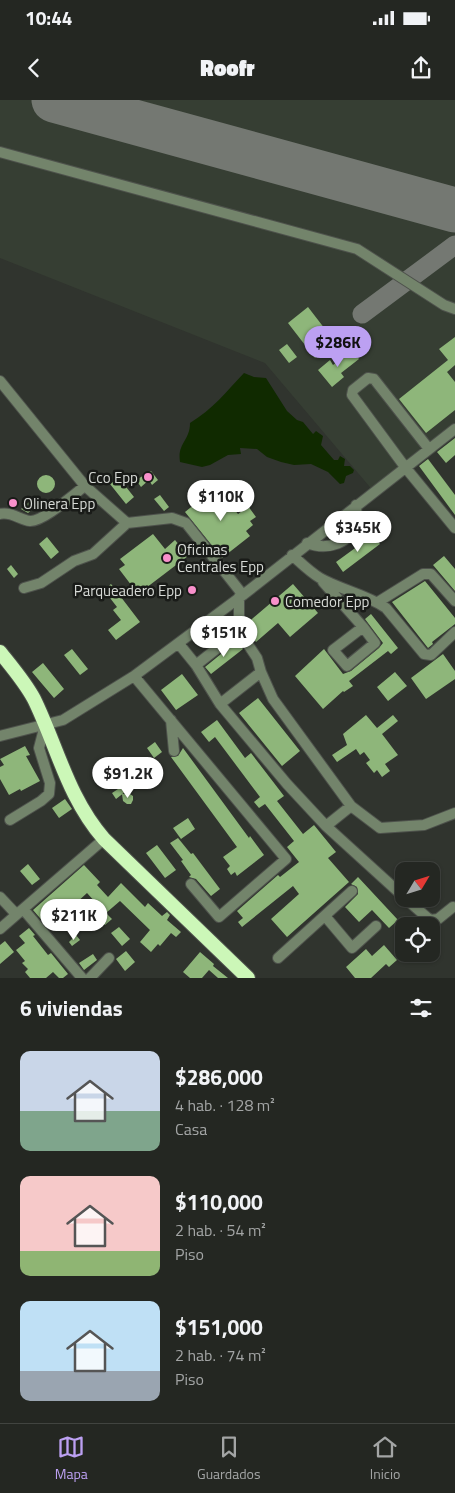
<!DOCTYPE html>
<html lang="es">
<head>
<meta charset="utf-8">
<style>
  body { margin:0; font-family:"Titillium Web",sans-serif; background:#30332f; color:#f1f3f6; height:100vh; display:flex; flex-direction:column; font-size:19px; white-space:nowrap }
  * { box-sizing:border-box; margin:0 }
  p { font-size:16px; color:#a3a5a5 }
  .icon { flex:none; width:28px; height:28px; fill:none; stroke:currentColor; stroke-width:2; stroke-linecap:round; stroke-linejoin:round }
  .map { position:relative; height:878px; overflow:hidden }
  .details { display:flex; flex-direction:column; background:#242722; flex:1 }
  .details>* { flex:none }
  .needle { width:32px; rotate:52deg }
  .fabs { position:absolute; left:395px; top:762px; display:grid; gap:10px }
  .fabs a { display:grid; place-items:center; width:45px; height:45px; border-radius:10px; background:#242722; box-shadow:0 1px 4px #0004,0 0 0 1px #414440; font-size:25px }
  .price { position:absolute; translate:-50% -42px; padding:0 11px; border-radius:18px; background:#fff; color:#222; font-size:16px; line-height:32px; filter:drop-shadow(0 1px 2px #0008) }
  .price::after { content:''; position:absolute; left:50%; top:30px; width:15px; height:11px; margin-left:-8px; background:inherit; clip-path:polygon(0 0,100% 0,50% 100%) }
  .price.current { background:#bca0f2; color:#111 }
  ul { padding:0; list-style:none }
  li { display:flex; align-items:center; gap:15px; height:125px; padding:0 20px }
  li span { display:grid; place-items:center; flex:none; width:140px; height:100px; border-radius:10px; color:#555 }
  li>.icon { margin-inline-start:auto }
  span .icon { width:60px; height:60px; fill:#fffc; stroke-width:1 }
  li b { font-size:21px }
  h2 { display:flex; justify-content:space-between; align-items:center; height:60px; padding:0 20px; font-size:21px }
  .status { display:flex; justify-content:space-between; align-items:center; height:35px; padding:0 25px; background:#242722; direction:ltr }
  .status svg { height:14px; fill:currentColor }
  header { display:flex; justify-content:space-between; align-items:center; height:65px; padding:0 20px; background:#242722; font-size:22px; font-weight:800 }
  .menu { display:flex; justify-content:space-around; align-items:center; height:70px; border-top:1px solid #414440; background:#242722; font-size:14px; color:#a3a5a5 }
  .menu a { display:grid; justify-items:center; gap:2px }
  .menu .current { color:#bca0f2 }
  .map>svg:first-child { display:block }
</style>
</head>
<body>
<div class="status"><b>10:44</b><svg viewBox="0 0 49 12"><path d="M0 12V9h3v3zM5 12V6h3v6zM10 12V3h3v9zM15 12V0h3v12zM26 1h20v11H26zM47 4h2v5h-2z"/></svg></div>
<header><svg class="icon" aria-label="back" viewBox="0 0 24 24"><path d="M15 5l-7 7 7 7"/></svg>Roofr<svg class="icon" aria-label="share" viewBox="0 0 24 24"><path d="M12 15V3M7 8l5-5 5 5M5 13v7h14v-7"/></svg></header>
<div class="map">
<svg width="455" height="878" viewBox="0 0 455 878">
  <rect width="100%" height="100%" fill="#30342e"/>
  <path fill="#363e33" d="M0 0H455V329L375 393 265 263 0 158Z"/>
  <path fill="#102a00" d="M244 273 254 277 266 278 287 311 297 320 303 322 313 334 316 331 323 336 321 345 334 360H338L340 356 345 359 344 366H350L354 370 353 373 346 376 344 383 340 384 328 372 311 364 294 365 281 362 267 357 257 349 240 348 241 354 228 355 210 365 202 367 180 362C177 343 190 341 190 323 213 309 226 292 244 273Z"/>
  <g fill="none" stroke-linecap="round" stroke-linejoin="round">
    <path stroke="#747872" stroke-width="19" d="M94 11 98 0
      M362 214 455 145"/>
    <path stroke="#747872" stroke-width="45" d="M54 0 455 110"/>
  </g>
  <path fill="#8eb67a" d="M308 207 335 242 315 258 288 223Z
    M455 237V265L447 272 455 282V310L426 333 399 299 448 260 439 249Z
    M287 244 297 257 289 263 279 250Z
    M352 250 359 259 341 273 344 277 332 287 318 270 330 260 333 265Z
    M455 338V355L446 363 437 352Z
    M428 359 455 395V415L419 366Z
    M151 371 158 380 152 385 149 380 141 387 136 380Z
    M37 384a9 9 0 1 1 18 0a9 9 0 1 1-18 0Z
    M119 378 134 397 126 404 110 384Z
    M216 387 238 414 248 406 256 417 250 421 253 425 246 431 250 436 222 458 185 412Z
    M160 395 169 407 164 411 154 399Z
    M29 402 34 408 28 413 21 409Z
    M153 434 165 449 175 440 188 456 138 494 119 469 125 465 120 459Z
    M373 435 380 444 343 472 336 462Z
    M47 437 59 452 51 459 39 444Z
    M444 456 455 469V491L433 465Z
    M11 465 18 474 14 478 7 469Z
    M425 481 455 518V524L432 542 433 544 428 548 392 502Z
    M111 484 140 522 116 540 108 530 121 520 113 510 117 507 110 498 112 496 106 488Z
    M293 484 318 513 290 537 278 523 256 542 246 529V524Z
    M371 514 398 548 391 554 388 551 349 581 353 586 344 592 343 591 323 609 295 576 324 549 343 574 351 571 379 548 383 543 365 519Z
    M237 541 243 549 211 574 205 567Z
    M72 549 88 569 80 575 64 555Z
    M443 554 455 571V579L426 599 411 578Z
    M43 563 64 589 54 598 32 572Z
    M395 572 407 586 388 601 377 587Z
    M182 574 198 595 176 610 161 590Z
    M258 598 300 651 282 666 239 613Z
    M366 615 377 628 393 615 398 621 382 634 398 655 385 664 390 671 382 677 377 670 374 673 366 663 370 660 364 652 360 655 356 649 337 662 332 655 347 645 343 634Z
    M217 620 245 658 251 653 284 696 277 701 303 734 314 725 336 752 328 758 349 782 287 837 271 819 299 794 293 786 242 827 238 822 243 818 237 811 278 775 280 777 299 762 287 747 294 741 265 704 259 708 254 702 260 697 215 637 209 642 201 632Z
    M155 642 162 652 154 658 147 648Z
    M25 646 30 655 26 656 40 681 21 691 20 689 9 695 0 679V667L4 665 0 659Z
    M183 648 249 738 250 736 264 755 237 776 235 772 231 775 227 769 230 766 223 757 237 747 171 657 178 656Z
    M100 678a6 6 0 1 1 12 0a6 6 0 1 1-12 0Z
    M121 687 125 692 116 699 112 693Z
    M122 694H130L133 696V700L131 704H127L123 701Z
    M65 699 72 709 59 718 52 708Z
    M188 718 195 729 181 739 173 728Z
    M178 738 191 754 193 753 220 789 211 796 196 779 189 777 191 775 181 761 183 760 170 743Z
    M157 745 176 770 165 778 146 753Z
    M28 764 40 779 32 785 20 771Z
    M84 765 100 782 97 785 108 797 121 783 145 807 148 803 162 816 167 812 170 815 167 820 181 832 176 837 171 833 160 846 158 844 151 852 140 842 150 830 120 801 106 813 112 819 105 825 100 819 106 814 87 793 75 804 73 802 46 825 33 810Z
    M358 777 398 820 389 828 372 810 359 822 345 807 358 794 357 787 351 784Z
    M119 827 130 839 122 846 111 833Z
    M29 828 35 835 33 836 48 855 51 853 68 874 63 878H59L53 872 46 878H30L25 872 28 869 22 863 25 861 16 850 25 843 19 836Z
    M76 835 80 840 72 846 69 842Z
    M5 841 14 852 0 864V845Z
    M384 845 397 860 389 867 386 864 371 878H355L346 867 366 849 372 856Z
    M126 851 135 862 125 871 116 859Z
    M200 852 214 864 213 866 228 878H218L209 870 202 878H190L183 872Z
    M93 854 97 860 84 870 79 863Z"/>
  <g fill="none" stroke-linecap="round" stroke-linejoin="round">
    <g stroke="#4e524c" stroke-width="12">
      <path id="minor" d="M0 52 357 149 444 205 455 209
        M0 281 85 386 127 423 172 418 186 423 243 495
        M429 349 374 279 368 278 353 290 352 295 405 367 455 428
        M0 414C11 411 20 420 30 421 43 422 74 394 85 386
        M307 443C327 451 352 444 357 420 357 415 356 409 356 405
        M292 455C301 463 310 472 320 478 341 490 366 494 386 508L424 554 431 555 455 532
        M323 482 363 527 375 543 347 566 333 550 363 527
        M24 488 41 483 74 461 93 454 127 423
        M378 502 423 474H431L455 501
        M179 544 196 565 220 604 287 684 326 726 351 706 273 599 261 572 257 558 239 531V497
        M196 565 239 531
        M134 576 286 759 219 817 191 784
        M220 604 261 572
        M171 620 174 651
        M0 636 63 620 134 576 243 495 455 329
        M351 706 380 728 424 725 455 713
        M10 720 41 701 49 694 50 683 39 648 45 625
        M326 726 404 797
        M0 797 16 814
        M406 799 430 820 438 819 453 807
        M325 816 352 848 376 826
        M0 829 23 809
        M278 858 352 791
        M82 878 23 809 104 739
        M90 878 109 858"/>
    </g>
    <g stroke="#4e524c" stroke-width="16">
      <path id="highway" d="M0 552C11 566 25 582 34 599 57 646 68 698 104 739L248 878"/>
    </g>
    <use href="#minor" stroke="#73846b" stroke-width="10"/>
    <use href="#highway" stroke="#ccf7b8" stroke-width="14"/>
  </g>
  <g fill="#f890cb" stroke="#191b18" stroke-width="2">
    <circle cx="148" cy="377" r="5"/>
    <circle cx="13" cy="403" r="5"/>
    <circle cx="167" cy="458" r="5"/>
    <circle cx="192" cy="490" r="5"/>
    <circle cx="275" cy="501" r="5"/>
  </g>
  <g text-anchor="middle" dominant-baseline="central" stroke-width="5" stroke-linejoin="round" paint-order="stroke">
    <g font-size="15" fill="#d7dad6" stroke="#191b18" text-anchor="start">
      <text x="138" y="377" text-anchor="end">Cco Epp</text>
      <text x="23" y="403">Olinera Epp</text>
      <text x="177" y="449">Oficinas<tspan x="177" dy="17">Centrales Epp</tspan></text>
      <text x="182" y="490" text-anchor="end">Parqueadero Epp</text>
      <text x="285" y="501">Comedor Epp</text>
    </g>
  </g>
</svg>
<div class="fabs">
<a><svg class="needle" viewBox="-14 -14 28 28"><path d="M0-13l5 13h-10z" fill="#e53935"/><path d="M0 13l5-13h-10z" fill="#a3a5a5"/></svg></a>
<a><svg class="icon" aria-label="locate" viewBox="0 0 24 24"><circle cx="12" cy="12" r="6"/><path d="M12 2v4M12 18v4M2 12h4M18 12h4"/></svg></a>
</div>
<b class="price current" style="left:338px;top:268px">$286K</b>
<b class="price" style="left:221px;top:422px">$110K</b>
<b class="price" style="left:358px;top:453px">$345K</b>
<b class="price" style="left:224px;top:558px">$151K</b>
<b class="price" style="left:128px;top:699px">$91.2K</b>
<b class="price" style="left:74px;top:841px">$211K</b>
</div>
<section class="details">
<h2>6 viviendas<svg class="icon" aria-label="filters" viewBox="0 0 24 24"><path d="M4 7h16M4 17h16"/><circle cx="9" cy="7" r="2"/><circle cx="15" cy="17" r="2"/></svg></h2>
<ul>
<li><span style="background:linear-gradient(#c9d6e8 60%,#7fa58c 0)"><svg class="icon" aria-label="home" viewBox="0 0 24 24"><path d="M3 11l9-7 9 7M6 9v11h12V9"/></svg></span><div><b>$286,000</b><p>4 hab. · 128 m²</p><p>Casa</p></div></li>
<li><span style="background:linear-gradient(#f6c9c9 75%,#8fb573 0)"><svg class="icon" aria-label="home" viewBox="0 0 24 24"><path d="M3 11l9-7 9 7M6 9v11h12V9"/></svg></span><div><b>$110,000</b><p>2 hab. · 54 m²</p><p>Piso</p></div></li>
<li><span style="background:linear-gradient(#bfe0f5 70%,#9aa5b1 0)"><svg class="icon" aria-label="home" viewBox="0 0 24 24"><path d="M3 11l9-7 9 7M6 9v11h12V9"/></svg></span><div><b>$151,000</b><p>2 hab. · 74 m²</p><p>Piso</p></div></li>
</ul>
</section>
<nav class="menu">
<a class="current"><svg class="icon" aria-label="map" viewBox="0 0 24 24"><path d="M3 6l6-2 6 2 6-2v14l-6 2-6-2-6 2zM9 4v14M15 6v14"/></svg>Mapa</a>
<a><svg class="icon" aria-label="saved" viewBox="0 0 24 24"><path d="M7 4h10v16l-5-4-5 4z"/></svg>Guardados</a>
<a><svg class="icon" aria-label="home" viewBox="0 0 24 24"><path d="M3 11l9-7 9 7M6 9v11h12V9"/></svg>Inicio</a>
</nav>
</body>
</html>
